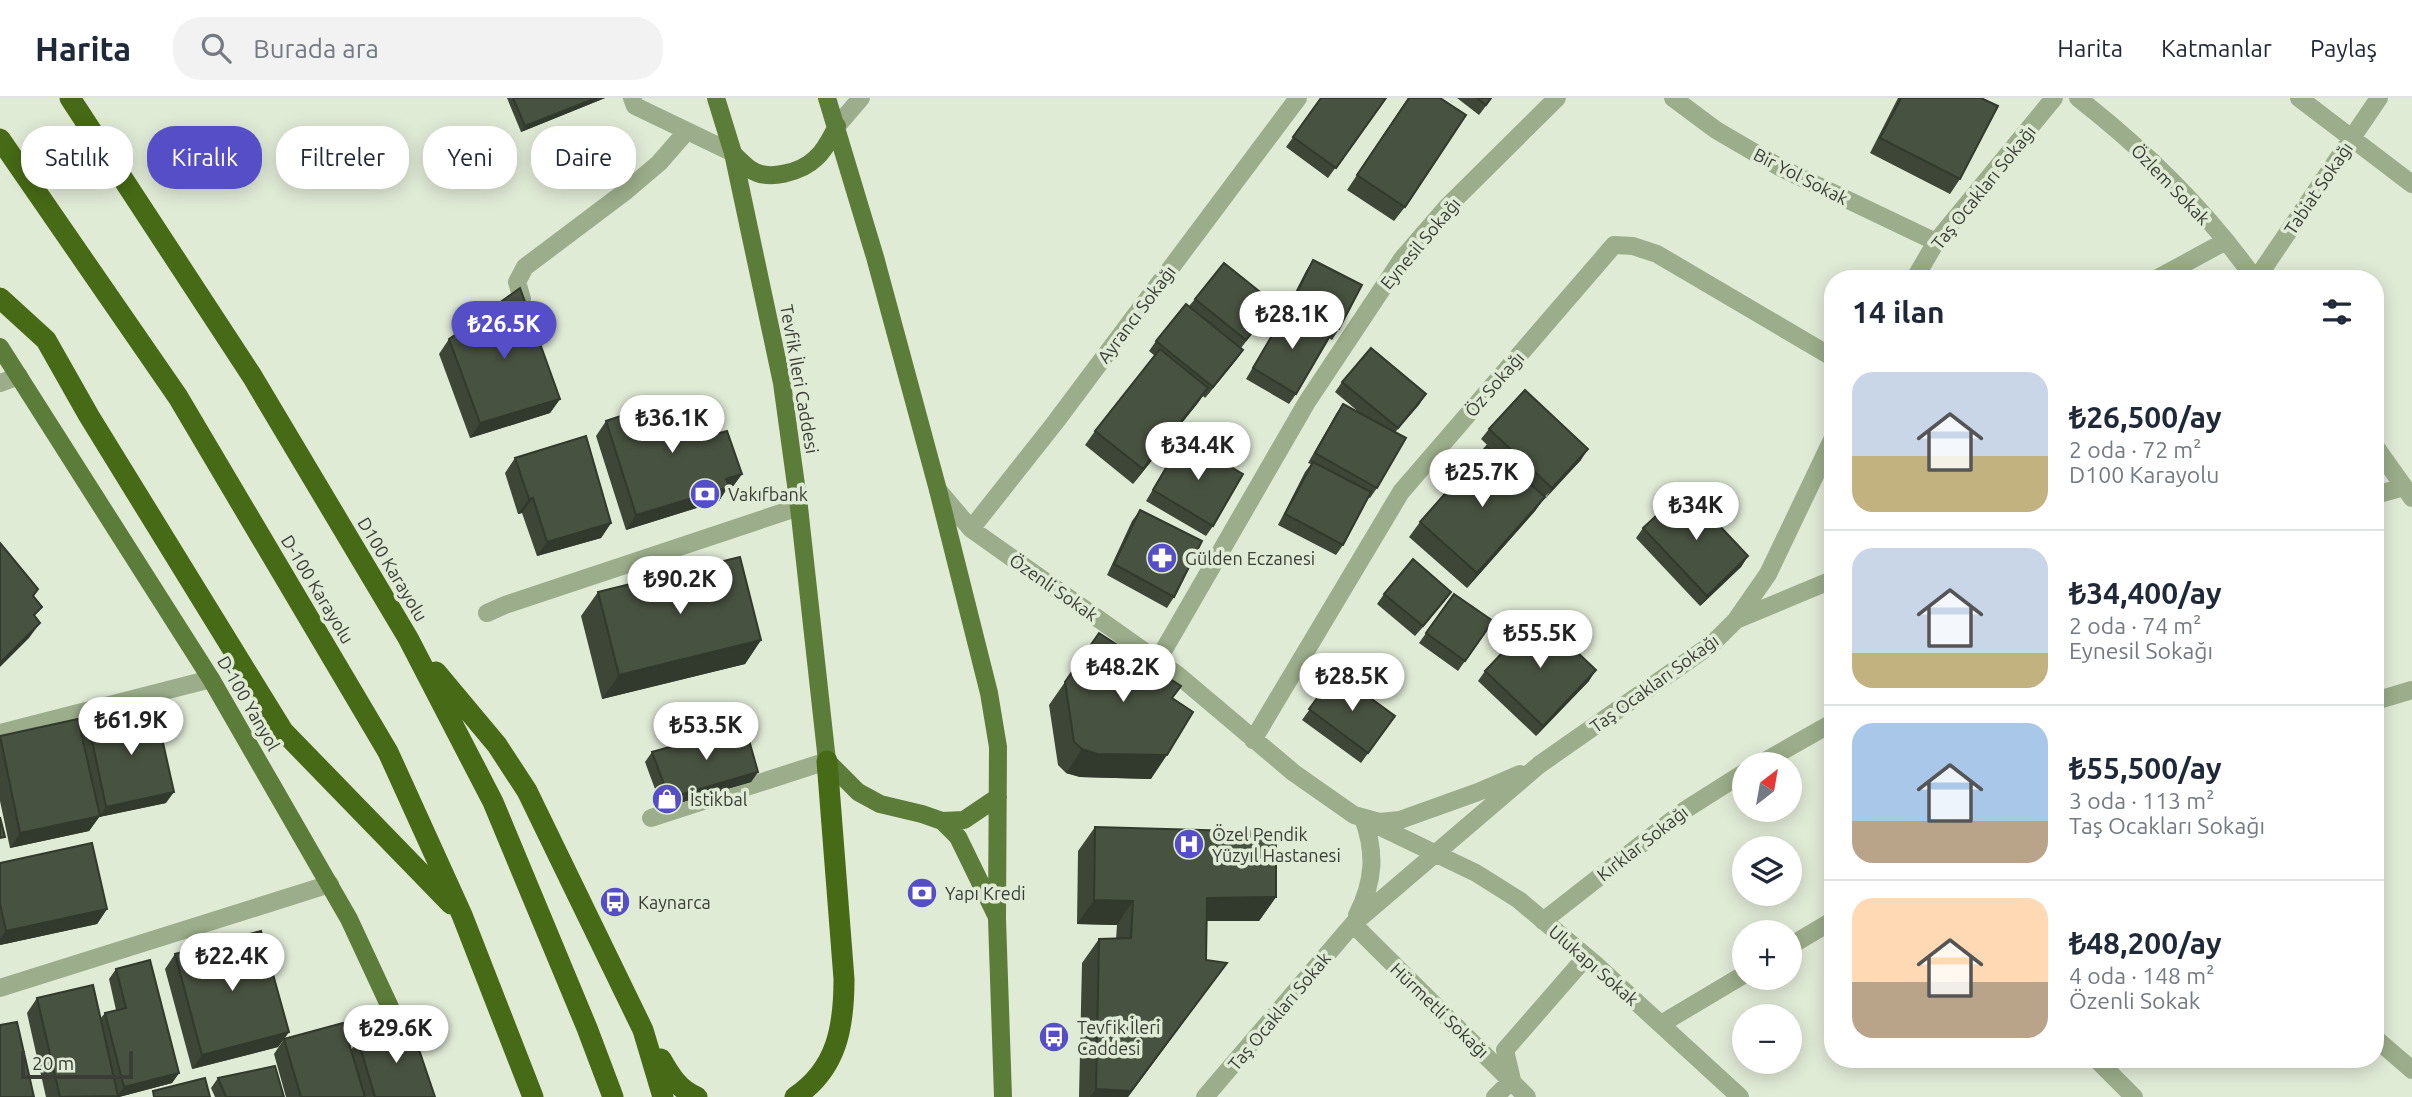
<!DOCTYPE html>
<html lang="tr">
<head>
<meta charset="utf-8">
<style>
  body { margin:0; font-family:Ubuntu,sans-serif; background:#f2f2f3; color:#1f2937; height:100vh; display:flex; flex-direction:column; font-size:26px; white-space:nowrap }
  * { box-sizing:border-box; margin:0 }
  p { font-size:23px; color:#747a83 }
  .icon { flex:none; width:38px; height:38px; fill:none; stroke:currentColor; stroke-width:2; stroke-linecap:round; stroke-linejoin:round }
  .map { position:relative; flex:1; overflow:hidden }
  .side { position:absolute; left:1824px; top:172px; width:560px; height:798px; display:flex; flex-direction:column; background:#fff; border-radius:28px; box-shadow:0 4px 18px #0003 }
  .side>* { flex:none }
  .top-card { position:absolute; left:21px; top:28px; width:665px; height:63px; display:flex; gap:14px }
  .needle { width:46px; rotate:31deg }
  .controls { position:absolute; left:1732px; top:654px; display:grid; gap:14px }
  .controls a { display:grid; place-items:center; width:70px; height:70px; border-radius:50%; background:#fff; box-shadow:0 4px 18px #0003; font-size:35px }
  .scale { position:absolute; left:21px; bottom:18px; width:112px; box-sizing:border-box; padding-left:7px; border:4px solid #393d35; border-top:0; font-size:19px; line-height:24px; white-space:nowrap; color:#393d35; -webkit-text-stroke:5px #e0ebd6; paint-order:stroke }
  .price { position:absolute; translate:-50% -60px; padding:0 16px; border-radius:24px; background:#fff; color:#222; font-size:23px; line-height:46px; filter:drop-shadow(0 2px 4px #0008) }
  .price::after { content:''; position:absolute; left:50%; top:42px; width:21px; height:16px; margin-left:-10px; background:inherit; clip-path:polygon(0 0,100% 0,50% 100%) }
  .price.selected { background:#564ec6; color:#fff }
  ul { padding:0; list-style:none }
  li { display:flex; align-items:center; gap:21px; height:175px; padding:0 28px }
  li+li { border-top:2px solid #e0e1e3 }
  li span { display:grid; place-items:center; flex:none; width:196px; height:140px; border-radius:21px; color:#555 }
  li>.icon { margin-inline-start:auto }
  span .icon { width:84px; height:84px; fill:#fffc; stroke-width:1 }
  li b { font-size:30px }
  h2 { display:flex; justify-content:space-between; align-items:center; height:84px; padding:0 28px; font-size:30px }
  .chip { padding:0 24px; border-radius:28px; background:#fff; box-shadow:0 4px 18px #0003; font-size:24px; line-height:63px }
  .chip.selected { background:#564ec6; color:#fff }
  header { display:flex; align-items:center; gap:42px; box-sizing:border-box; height:98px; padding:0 35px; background:#fff; border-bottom:2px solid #e0e1e3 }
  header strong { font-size:33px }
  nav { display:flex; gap:38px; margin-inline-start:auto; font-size:24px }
  .search { width:490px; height:63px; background:#f2f2f3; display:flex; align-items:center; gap:18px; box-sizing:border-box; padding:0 24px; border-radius:28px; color:#747a83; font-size:26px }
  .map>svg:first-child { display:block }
</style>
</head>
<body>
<header>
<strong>Harita</strong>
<div class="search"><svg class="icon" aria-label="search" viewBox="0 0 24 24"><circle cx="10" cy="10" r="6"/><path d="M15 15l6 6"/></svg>Burada ara</div>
<nav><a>Harita</a><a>Katmanlar</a><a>Paylaş</a></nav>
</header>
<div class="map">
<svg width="2412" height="999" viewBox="0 0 2412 999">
  <rect width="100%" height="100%" fill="#e0ebd6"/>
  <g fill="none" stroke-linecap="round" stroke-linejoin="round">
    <path stroke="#9bad8a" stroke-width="18" d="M632 0 635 8 733 55
      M1673 0 1716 32 1781 70 1936 144
      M2078 0C2143 51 2206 112 2254 180
      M2299 0 2412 86
      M837 28 861 0
      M1915 180 1936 144 2054 0
      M2158 180 2226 143
      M2257 180 2379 0
      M522 201 517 184 525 169 626 93 659 65 687 33
      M0 285 19 278
      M2375 348 2412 400
      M938 392 971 431 1178 577 1294 675 1354 717 1379 724 1400 722 1478 694 1520 676
      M2375 397 2404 389
      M971 431 1054 326 1298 0
      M487 515 505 507 799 409
      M1736 522 1832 482
      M1158 562 1307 304 1402 161 1447 109 1557 0
      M2375 603 2412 592
      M0 635 211 581
      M1253 642 1401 394 1614 147 1633 148 1657 156 1832 259
      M1758 667 1832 625
      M651 720 827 663
      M1372 725 1476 775 1519 802 1596 867 1740 999
      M1357 817C1374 784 1376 755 1363 720
      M1543 823 1685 712 1745 674
      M1353 826 1527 999
      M1790 848 1832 823
      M0 890 330 786
      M1661 926 1745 876
      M2375 940 2412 972
      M2096 961 2134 999
      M1205 999 1353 826 1539 667 1712 546 1736 522 1768 476 1832 342
      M1495 999 1512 982 1505 952 1586 859"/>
    <path stroke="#5c7c3a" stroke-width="18" d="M716 0 733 55 782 285 799 409 827 663 858 694 880 706 922 716 942 723 958 739 996 817
      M827 0 875 159 938 392 989 595 998 649 997 821 1003 999
      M733 56C739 61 744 67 750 71 767 84 802 74 816 60 826 51 831 39 837 28
      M0 249 211 581 349 821 409 950
      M942 723 964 722 998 699"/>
    <path stroke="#466a15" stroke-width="21" d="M70 0 252 278 408 540 493 704 587 930 613 999
      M0 41 178 299 388 654 462 817 533 999
      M0 200 46 242 89 318 283 633 451 806
      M436 574 497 647 527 693 643 932 663 999
      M661 961C670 977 679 992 697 999
      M795 999C837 971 844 929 844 881L827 663"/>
  </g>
  <path fill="#3e4737" d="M507 0H605L521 34Z
    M1321 0H1386L1328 80 1286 49Z
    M1408 0 1405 109 1394 123 1347 92Z
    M1457 0H1492L1479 17Z
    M1898 0H1981L1960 81 1950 96 1870 55Z
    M1313 162 1339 231 1332 242 1329 240 1296 296 1289 306 1246 281 1284 216 1306 173Z
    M1195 201 1275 206 1241 250 1243 252 1236 262 1205 300 1203 298 1133 386 1085 347 1095 333 1155 258 1149 253 1156 243 1189 208Z
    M449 241 560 301 550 315 470 340 439 256Z
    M1342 284 1426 296 1395 334 1377 390 1370 400 1368 399 1343 447 1336 457 1278 427 1305 374 1311 366 1308 365 1336 316 1343 306 1360 315 1335 294Z
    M640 316 702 317 716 336 742 376 731 391 726 392 719 403 626 432 596 338 606 323Z
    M1489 331 1581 362 1544 400 1535 413 1467 490 1409 439 1420 424 1502 361 1481 341Z
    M1183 341 1213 428 1206 438 1146 403Z
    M515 360 611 425 601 440 537 458 522 415 518 416 505 375Z
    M1140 412 1174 499 1167 510 1107 477 1132 423Z
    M1643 430 1748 458 1741 469 1700 508 1636 440Z
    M598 494 761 542 745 566 602 601 581 518Z
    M1451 494 1444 504 1415 538 1377 506 1384 496Z
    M1454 496 1493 523 1458 573 1419 545Z
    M1099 535 1172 600 1151 681 1080 679 1066 675 1058 667 1049 607Z
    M1485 573 1589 583 1536 638 1478 583Z
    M1336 575 1395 618 1361 665 1302 622Z
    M88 623 166 705 99 719 89 733 10 750 0 703V638L81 633Z
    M652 654 758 674 751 684 662 710 645 664Z
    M1095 729 1276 799 1259 823H1206V862L1227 865 1128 999H1079L1082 865 1099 841H1116L1117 827 1077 826 1078 753Z
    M0 765 107 811 97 826 0 847Z
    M175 856 289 934 278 949 192 971 165 871Z
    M116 871 179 975 172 985 119 999H46L27 915 37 900 100 921 105 915 116 912 109 881Z
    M284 941 351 952 358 942 435 999H286L274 956Z
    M218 980 284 999H215L211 990Z"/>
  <path fill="#32392d" d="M596 0H605L521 34 525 28Z
    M1243 252 1236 262 1205 300 1213 289Z
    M1208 290 1198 305 1133 386 1143 371Z
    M1426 296 1419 307 1390 340 1398 330Z
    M560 301 550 315 470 340 480 325Z
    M1588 351 1581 362 1545 401 1552 390Z
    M742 376 731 391 726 392 719 403 626 432 636 417Z
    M1545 399 1535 413 1467 490 1477 475Z
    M533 400 522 415 518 416 529 401Z
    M611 425 601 440 537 458 547 444Z
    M1748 458 1741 469 1700 508 1707 498Z
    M1451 494 1444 504 1415 538 1423 528Z
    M40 525 29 540 0 569V565Z
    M761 542 745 566 602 601 619 577Z
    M1596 572 1589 583 1536 638 1543 628Z
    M1082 651 1167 657 1151 681 1080 679 1066 675Z
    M758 674 751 684 662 710 669 700Z
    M174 694 166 705 99 719 106 709Z
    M100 718 89 733 10 750 20 735Z
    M1276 799 1259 823H1190L1207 800Z
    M1094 802 1133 803 1117 827 1077 826Z
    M107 811 97 826 0 847V841L6 833Z
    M1227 865 1128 999H1090L1096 991Z
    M289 934 278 949 192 971 202 957Z
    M179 975 172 985 119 999H115L118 998 124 989Z"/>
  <path fill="#485240" stroke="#32392d" stroke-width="2" d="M513 0H596L525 28Z
    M1321 0H1386L1336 70 1293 39Z
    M1409 0H1440L1466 17 1405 109 1357 77Z
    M1477 0H1491L1486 7Z
    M1901 0H1981L1998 8 1960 81 1880 40Z
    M1313 162 1362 187 1339 231 1291 206Z
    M1224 165 1275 206 1246 242 1195 201Z
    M520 190 560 301 480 325 449 241Z
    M1186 206 1243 252 1213 289 1156 243Z
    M1288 210 1331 236 1296 296 1253 270Z
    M1371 250 1426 296 1398 330 1342 284Z
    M1160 251 1208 290 1143 371 1095 333Z
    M1525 292 1588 351 1552 390 1489 331Z
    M696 299 702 317 709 315 716 336 727 333 742 376 726 381 729 389 636 417 606 323 639 312 640 316Z
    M1343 306 1406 340 1377 390 1315 355Z
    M586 338 611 425 547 444 533 400 529 401 515 360Z
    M1183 341 1243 376 1213 428 1153 392Z
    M1487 348 1545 399 1477 475 1420 424Z
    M1313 364 1371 394 1343 447 1285 416Z
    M1685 391 1748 458 1707 498 1643 430Z
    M1140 412 1202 443 1174 499 1114 466Z
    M0 445 38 491 33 498 42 509 34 517 40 525 0 565Z
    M740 459 761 542 619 577 598 494Z
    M1413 461 1451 494 1423 528 1384 496Z
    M1454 496 1493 523 1465 563 1426 535Z
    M1538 517 1596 572 1543 628 1485 573Z
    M1099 535 1181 588 1172 600 1193 614 1167 657 1097 656 1082 651 1074 644 1065 584Z
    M1336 575 1395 618 1368 655 1309 611Z
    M155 609 174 694 106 709 88 623Z
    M78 621 100 718 20 735 0 638Z
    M745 628 758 674 669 700 652 654Z
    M0 719 5 739 0 740Z
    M1095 729 1276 734V799L1207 800 1206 862 1227 865 1131 993 1096 991 1099 841 1131 840 1133 803 1094 802Z
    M92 745 107 811 6 833 0 806V765Z
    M261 833 289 934 202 957 175 856Z
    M150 862 179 975 124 989 105 915 126 910 116 871Z
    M93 887 118 998 60 999 37 900Z
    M17 924 34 999H0V927Z
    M343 925 365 999H301L284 941Z
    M411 928 435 999H375L358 942Z
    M275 968 284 999H226L218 980Z
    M205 980 210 999H154L153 993Z"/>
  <defs>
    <g id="bank-disc" transform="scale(1.575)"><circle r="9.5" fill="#564ec6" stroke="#e0ebd6"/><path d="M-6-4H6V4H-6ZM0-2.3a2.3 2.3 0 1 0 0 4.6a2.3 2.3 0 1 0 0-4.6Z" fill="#fff"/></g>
    <g id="pharmacy-disc" transform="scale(1.575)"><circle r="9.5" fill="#564ec6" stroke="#e0ebd6"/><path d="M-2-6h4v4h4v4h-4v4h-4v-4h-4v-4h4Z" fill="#fff"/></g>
    <g id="shop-disc" transform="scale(1.575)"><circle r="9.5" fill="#564ec6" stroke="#e0ebd6"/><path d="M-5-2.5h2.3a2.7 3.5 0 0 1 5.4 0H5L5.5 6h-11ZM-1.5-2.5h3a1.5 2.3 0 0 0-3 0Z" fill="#fff"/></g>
    <g id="hospital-disc" transform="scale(1.575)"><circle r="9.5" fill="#564ec6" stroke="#e0ebd6"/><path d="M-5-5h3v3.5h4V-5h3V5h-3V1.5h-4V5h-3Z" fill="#fff"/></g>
    <g id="bus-disc" transform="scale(1.575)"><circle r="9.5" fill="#564ec6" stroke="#e0ebd6"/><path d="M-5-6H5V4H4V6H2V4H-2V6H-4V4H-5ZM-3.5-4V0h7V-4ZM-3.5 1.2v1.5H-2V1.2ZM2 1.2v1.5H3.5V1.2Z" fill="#fff"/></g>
  </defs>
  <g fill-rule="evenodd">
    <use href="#bank-disc" x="705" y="396"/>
    <use href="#pharmacy-disc" x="1162" y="460"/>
    <use href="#shop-disc" x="667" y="701"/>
    <use href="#hospital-disc" x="1189" y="746"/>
    <use href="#bank-disc" x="922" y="795"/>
    <use href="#bus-disc" x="615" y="804"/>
    <use href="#bus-disc" x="1054" y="939"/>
  </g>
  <g text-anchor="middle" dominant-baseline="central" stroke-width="7" stroke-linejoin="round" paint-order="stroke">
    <g font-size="18" fill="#393d35" stroke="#e0ebd6">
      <text transform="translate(1801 78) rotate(27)">Bir Yol Sokak</text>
      <text transform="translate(2171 86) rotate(46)">Özlem Sokak</text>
      <text transform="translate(1983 89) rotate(-51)">Taş Ocakları Sokağı</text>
      <text transform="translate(2318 90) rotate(-56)">Tabiat Sokağı</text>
      <text transform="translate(1420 145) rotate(-50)">Eynesil Sokağı</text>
      <text transform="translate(1136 216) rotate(-53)">Ayrancı Sokağı</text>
      <text transform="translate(800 281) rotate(80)">Tevfik İleri Caddesi</text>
      <text transform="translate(1494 286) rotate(-49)">Öz Sokağı</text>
      <text transform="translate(393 471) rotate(59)">D100 Karayolu</text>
      <text transform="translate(1054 489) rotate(35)">Özenli Sokak</text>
      <text transform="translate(318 491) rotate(59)">D-100 Karayolu</text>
      <text transform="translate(1654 585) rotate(-36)">Taş Ocakları Sokağı</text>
      <text transform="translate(249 605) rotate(60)">D-100 Yanyol</text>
      <text transform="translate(1642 745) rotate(-38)">Kırklar Sokağı</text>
      <text transform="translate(1594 867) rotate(41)">Ulukapı Sokak</text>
      <text transform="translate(1440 912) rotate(44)">Hürmetli Sokağı</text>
      <text transform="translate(1279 913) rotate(-50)">Taş Ocakları Sokak</text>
    </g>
    <g font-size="18" fill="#393d35" stroke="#e0ebd6" text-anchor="start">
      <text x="728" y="396">Vakıfbank</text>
      <text x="1185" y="460">Gülden Eczanesi</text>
      <text x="690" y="701">İstikbal</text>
      <text x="1212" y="736">Özel Pendik<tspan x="1212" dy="21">Yüzyıl Hastanesi</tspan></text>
      <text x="945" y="795">Yapı Kredi</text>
      <text x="638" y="804">Kaynarca</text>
      <text x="1077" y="929">Tevfik İleri<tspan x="1077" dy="21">Caddesi</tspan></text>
    </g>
  </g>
</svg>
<div class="controls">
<a><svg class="needle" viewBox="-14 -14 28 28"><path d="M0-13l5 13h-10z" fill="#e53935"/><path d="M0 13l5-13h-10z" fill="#747a83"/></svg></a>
<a><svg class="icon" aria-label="layers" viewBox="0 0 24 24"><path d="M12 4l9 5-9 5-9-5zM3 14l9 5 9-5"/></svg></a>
<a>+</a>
<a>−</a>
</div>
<div class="scale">20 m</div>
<b class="price" style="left:1292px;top:253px">₺28.1K</b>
<b class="price selected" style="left:504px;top:263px">₺26.5K</b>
<b class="price" style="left:672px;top:357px">₺36.1K</b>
<b class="price" style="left:1198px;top:384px">₺34.4K</b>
<b class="price" style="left:1482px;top:411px">₺25.7K</b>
<b class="price" style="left:1696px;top:444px">₺34K</b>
<b class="price" style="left:680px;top:518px">₺90.2K</b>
<b class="price" style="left:1540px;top:572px">₺55.5K</b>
<b class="price" style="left:1123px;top:606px">₺48.2K</b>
<b class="price" style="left:1352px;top:615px">₺28.5K</b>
<b class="price" style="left:131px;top:659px">₺61.9K</b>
<b class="price" style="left:706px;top:664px">₺53.5K</b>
<b class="price" style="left:232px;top:895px">₺22.4K</b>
<b class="price" style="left:396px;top:967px">₺29.6K</b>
<div class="top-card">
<a class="chip">Satılık</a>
<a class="chip selected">Kiralık</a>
<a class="chip">Filtreler</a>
<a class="chip">Yeni</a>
<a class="chip">Daire</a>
</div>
<section class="side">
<h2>14 ilan<svg class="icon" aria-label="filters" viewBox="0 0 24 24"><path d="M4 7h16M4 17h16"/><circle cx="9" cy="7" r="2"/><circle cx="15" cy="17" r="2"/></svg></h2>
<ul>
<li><span style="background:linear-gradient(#c9d6e8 60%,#c2b280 0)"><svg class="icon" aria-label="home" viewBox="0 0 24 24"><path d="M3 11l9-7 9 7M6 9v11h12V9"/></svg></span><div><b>₺26,500/ay</b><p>2 oda · 72 m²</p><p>D100 Karayolu</p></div></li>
<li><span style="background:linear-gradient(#c9d6e8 75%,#c2b280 0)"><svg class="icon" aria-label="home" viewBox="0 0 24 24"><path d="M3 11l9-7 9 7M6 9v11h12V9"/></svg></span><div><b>₺34,400/ay</b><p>2 oda · 74 m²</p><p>Eynesil Sokağı</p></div></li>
<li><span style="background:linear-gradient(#a9c7e8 70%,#b9a48a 0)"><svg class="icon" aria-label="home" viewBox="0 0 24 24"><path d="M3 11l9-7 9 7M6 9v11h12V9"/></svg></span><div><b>₺55,500/ay</b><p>3 oda · 113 m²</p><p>Taş Ocakları Sokağı</p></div></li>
<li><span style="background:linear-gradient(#ffd9b3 60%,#b9a48a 0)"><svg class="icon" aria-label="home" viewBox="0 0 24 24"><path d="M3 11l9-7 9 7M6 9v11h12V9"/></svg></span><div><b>₺48,200/ay</b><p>4 oda · 148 m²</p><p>Özenli Sokak</p></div></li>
</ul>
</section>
</div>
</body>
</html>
